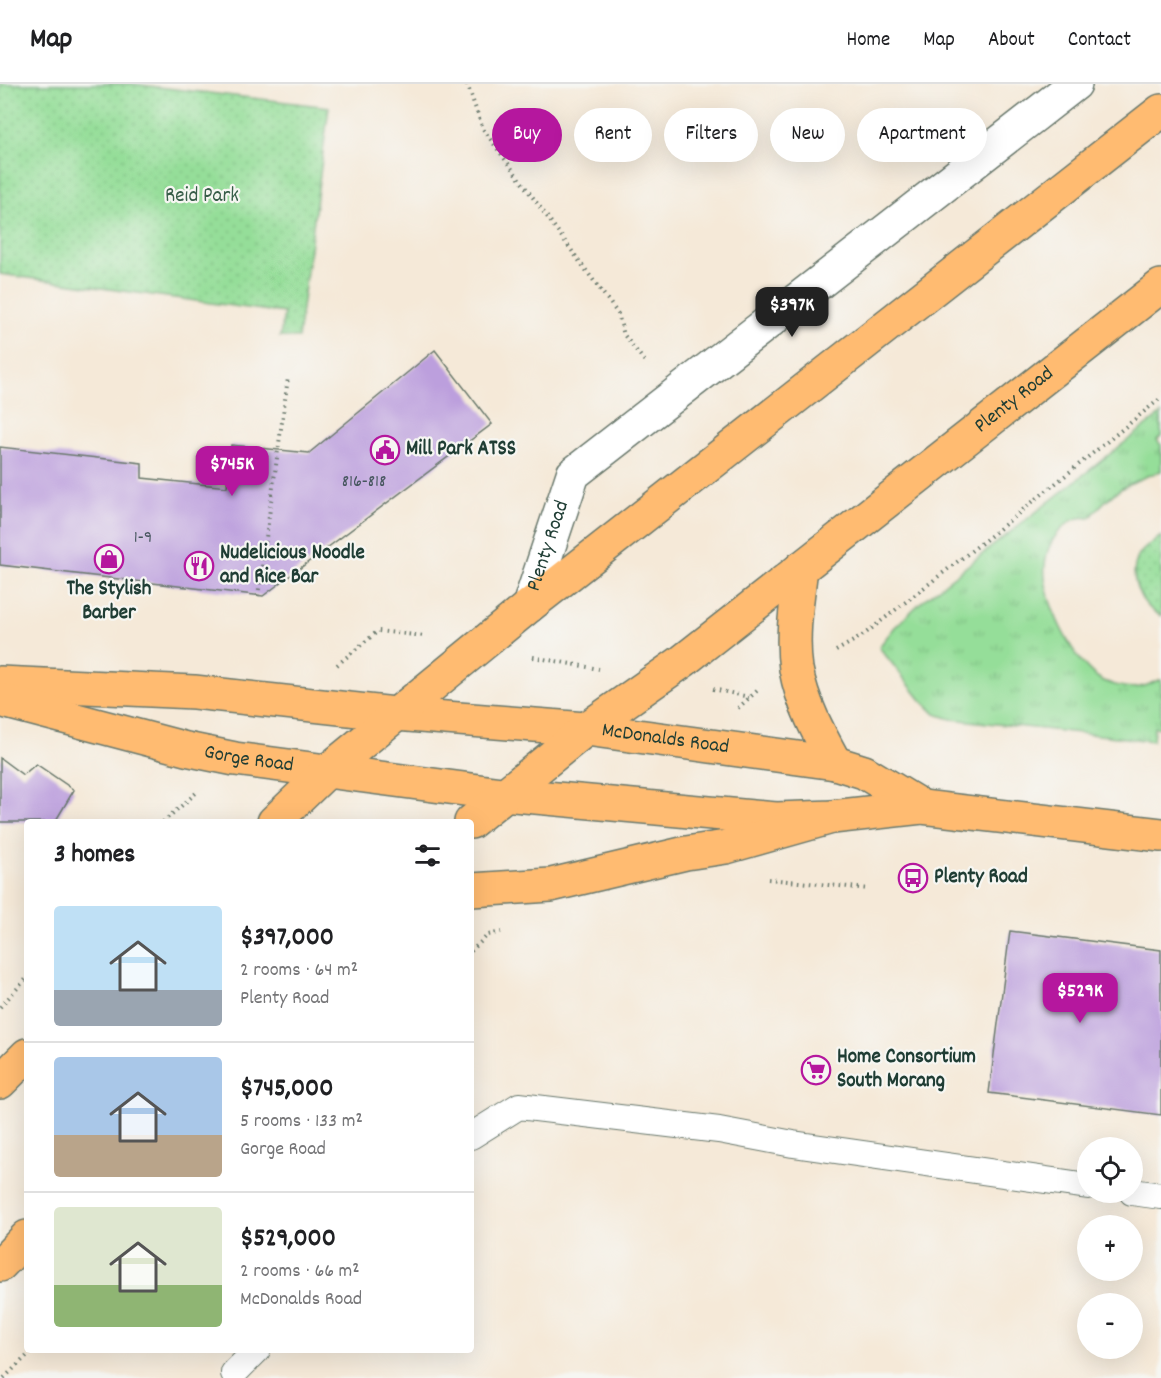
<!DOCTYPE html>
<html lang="en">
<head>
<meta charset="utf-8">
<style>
  body { margin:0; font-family:Dekko,sans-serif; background:#f6f6f6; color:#202124; height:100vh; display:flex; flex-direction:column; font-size:22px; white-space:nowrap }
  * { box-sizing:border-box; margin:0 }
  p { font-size:20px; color:#757577 }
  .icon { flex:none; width:33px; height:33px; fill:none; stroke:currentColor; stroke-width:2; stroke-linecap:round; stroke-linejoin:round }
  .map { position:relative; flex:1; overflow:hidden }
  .sheet { position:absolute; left:24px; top:735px; width:450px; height:534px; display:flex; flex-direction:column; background:#fff; border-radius:6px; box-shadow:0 6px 24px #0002 }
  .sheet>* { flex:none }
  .guide { position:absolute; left:492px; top:24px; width:570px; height:54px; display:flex; gap:12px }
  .controls { position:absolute; left:1077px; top:1053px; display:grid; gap:12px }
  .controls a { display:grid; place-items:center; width:66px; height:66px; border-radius:50%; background:#fff; box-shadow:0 6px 24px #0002; font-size:30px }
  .price { position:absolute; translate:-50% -51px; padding:0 14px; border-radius:12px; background:#b5179e; color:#fff; font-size:20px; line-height:39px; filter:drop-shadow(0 2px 3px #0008) }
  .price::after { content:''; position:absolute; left:50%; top:36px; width:18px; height:14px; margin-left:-9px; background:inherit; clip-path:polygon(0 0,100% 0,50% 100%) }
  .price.current { background:#222; color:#fff }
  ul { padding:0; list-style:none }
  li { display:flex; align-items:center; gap:18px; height:150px; padding:0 30px }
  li+li { border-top:2px solid #e0e0e0 }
  li span { display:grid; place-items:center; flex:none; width:168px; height:120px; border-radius:6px; color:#555 }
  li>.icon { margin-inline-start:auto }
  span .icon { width:72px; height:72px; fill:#fffc; stroke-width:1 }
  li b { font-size:26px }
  h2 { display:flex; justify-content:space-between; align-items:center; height:72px; padding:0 30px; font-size:26px }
  .chip { padding:0 21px; border-radius:27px; background:#fff; box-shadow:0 6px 24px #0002; font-size:21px; line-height:54px }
  .chip.current { background:#b5179e; color:#fff }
  header { display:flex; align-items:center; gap:36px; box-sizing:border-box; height:84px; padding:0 30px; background:#fff; border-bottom:2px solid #e0e0e0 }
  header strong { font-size:28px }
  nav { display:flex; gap:33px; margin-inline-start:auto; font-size:21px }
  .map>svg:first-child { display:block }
</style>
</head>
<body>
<header>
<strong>Map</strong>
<nav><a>Home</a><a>Map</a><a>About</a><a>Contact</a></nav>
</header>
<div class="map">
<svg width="1161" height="1294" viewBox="0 0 1161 1294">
  <defs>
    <pattern id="grass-tufts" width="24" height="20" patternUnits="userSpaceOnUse" patternTransform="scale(1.5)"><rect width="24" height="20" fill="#95de99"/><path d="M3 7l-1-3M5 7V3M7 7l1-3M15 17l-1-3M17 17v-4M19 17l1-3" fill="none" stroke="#80bf84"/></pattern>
    <pattern id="park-dots" width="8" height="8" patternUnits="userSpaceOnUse" patternTransform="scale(1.5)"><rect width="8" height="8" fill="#95de99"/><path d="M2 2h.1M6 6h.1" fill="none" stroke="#80bf84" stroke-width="1.8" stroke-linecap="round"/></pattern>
  </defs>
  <rect width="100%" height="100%" fill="#f6f6f2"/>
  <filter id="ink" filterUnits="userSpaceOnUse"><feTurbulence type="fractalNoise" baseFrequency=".0167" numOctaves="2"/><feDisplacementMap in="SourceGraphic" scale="12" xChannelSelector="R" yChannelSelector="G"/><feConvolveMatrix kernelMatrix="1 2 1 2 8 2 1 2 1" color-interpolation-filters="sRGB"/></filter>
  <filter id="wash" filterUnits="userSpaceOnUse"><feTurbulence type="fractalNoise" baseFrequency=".008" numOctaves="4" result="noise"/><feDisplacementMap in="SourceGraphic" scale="24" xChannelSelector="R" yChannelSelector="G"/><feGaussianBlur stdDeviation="1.35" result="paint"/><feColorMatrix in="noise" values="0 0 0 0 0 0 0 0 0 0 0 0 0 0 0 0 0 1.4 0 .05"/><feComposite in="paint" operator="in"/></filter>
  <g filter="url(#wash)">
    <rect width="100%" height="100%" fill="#f5e9d8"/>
    <path fill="url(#grass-tufts)" stroke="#5a8e66" stroke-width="1.5" d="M1161 330V352L1157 356 1161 361V387C1129 398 1111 407 1090 434 1079 432 1073 435 1065 442 1053 452 1046 466 1045 482 1041 513 1075 584 1104 597 1115 602 1132 606 1144 602 1151 601 1154 596 1161 596V644L1154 643 1153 657 951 635 935 630 921 616 879 563 894 544 921 518Z"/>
    <path fill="url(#park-dots)" stroke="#5a8e66" stroke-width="1.5" d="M0 0H132L329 23 298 254 280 253 284 229 0 190Z
      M1161 452V532C1140 522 1127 493 1139 471 1144 463 1154 458 1161 452Z"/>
    <g id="blocks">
      <path fill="#bc9fdd" d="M435 266 492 340 263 512 0 481V363L142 379V394L227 403 231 361 309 369Z
        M0 674 23 691 36 680 74 706 55 738H0Z
        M1010 847 1161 866V1031L989 1009Z"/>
    </g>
  </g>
  <g filter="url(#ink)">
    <use href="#blocks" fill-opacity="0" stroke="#6a796d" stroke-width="1.5"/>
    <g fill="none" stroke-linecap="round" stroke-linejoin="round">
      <g stroke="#6a796d" stroke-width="28">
        <path id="lane" d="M471 1052 519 1022 719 1046 793 1060 1088 1102
          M1132 1108 1161 1112
          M234 1289 257 1266"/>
      </g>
      <g stroke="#6a796d" stroke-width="36">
        <g id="street">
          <path id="s1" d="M529 522 573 390 1075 0"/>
        </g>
      </g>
      <g stroke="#6a796d" stroke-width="36">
        <g id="primary">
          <path id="s2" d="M0 599 194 608 395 630 586 645 835 679 864 688 922 723"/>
          <path id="s3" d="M0 616 186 665 235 675 502 710 776 735 832 733 922 723 1161 751"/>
        </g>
      </g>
      <g stroke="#6a796d" stroke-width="36">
        <g id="highway">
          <path d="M801 484C797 517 791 552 796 585 802 619 819 650 835 679"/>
          <path d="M274 738 326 688 529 522 1161 27"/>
          <path id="s4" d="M471 738 586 645 683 577 1161 202"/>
          <path d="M471 806 551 801 686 769 726 763 832 733"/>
          <path d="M0 998 27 971"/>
          <path d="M0 1181 27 1153"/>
        </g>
      </g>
      <path stroke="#6a796d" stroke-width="4" stroke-dasharray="1.5 4.5" stroke-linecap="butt" d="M467 0 483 45 618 230 624 251 646 279
        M258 512 288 294
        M836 567 862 552 993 450 1161 314
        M533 573 599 585
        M337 581 378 547 425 552
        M713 605 749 613
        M738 624 759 605
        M163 738 196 709
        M768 795 869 805
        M471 867 488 851 501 848
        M0 923 27 894
        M4 1294 33 1266"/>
      <use href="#lane" stroke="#fff" stroke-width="26"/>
      <use href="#street" stroke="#fff" stroke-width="33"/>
      <use href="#primary" stroke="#ffbb71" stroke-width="33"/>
      <use href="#highway" stroke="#ffbb71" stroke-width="33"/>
    </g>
  </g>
  <defs>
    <g id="civic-ring" transform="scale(1.5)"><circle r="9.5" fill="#f6f6f2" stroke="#b5179e" stroke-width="1.5"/><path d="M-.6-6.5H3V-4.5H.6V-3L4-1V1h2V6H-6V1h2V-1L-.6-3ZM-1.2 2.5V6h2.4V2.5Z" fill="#b5179e"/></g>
    <g id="shop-ring" transform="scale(1.5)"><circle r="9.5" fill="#f6f6f2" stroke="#b5179e" stroke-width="1.5"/><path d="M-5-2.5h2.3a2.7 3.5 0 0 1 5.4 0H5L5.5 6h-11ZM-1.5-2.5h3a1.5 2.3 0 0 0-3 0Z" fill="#b5179e"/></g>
    <g id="restaurant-ring" transform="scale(1.5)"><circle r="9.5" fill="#f6f6f2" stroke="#b5179e" stroke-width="1.5"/><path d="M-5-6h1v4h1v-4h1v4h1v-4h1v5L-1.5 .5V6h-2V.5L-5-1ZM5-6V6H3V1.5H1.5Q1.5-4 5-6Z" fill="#b5179e"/></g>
    <g id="bus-ring" transform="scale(1.5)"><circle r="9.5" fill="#f6f6f2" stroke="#b5179e" stroke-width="1.5"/><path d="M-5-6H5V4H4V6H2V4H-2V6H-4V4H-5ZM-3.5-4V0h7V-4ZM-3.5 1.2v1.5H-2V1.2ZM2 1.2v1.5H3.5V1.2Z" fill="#b5179e"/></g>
    <g id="supermarket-ring" transform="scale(1.5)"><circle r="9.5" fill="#f6f6f2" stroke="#b5179e" stroke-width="1.5"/><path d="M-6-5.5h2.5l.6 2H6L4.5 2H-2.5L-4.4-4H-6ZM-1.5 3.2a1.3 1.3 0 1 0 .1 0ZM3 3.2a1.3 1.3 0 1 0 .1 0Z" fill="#b5179e"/></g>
  </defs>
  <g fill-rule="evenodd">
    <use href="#civic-ring" x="385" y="366"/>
    <use href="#shop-ring" x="109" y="475"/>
    <use href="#restaurant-ring" x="199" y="482"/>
    <use href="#bus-ring" x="913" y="794"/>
    <use href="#supermarket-ring" x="816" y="986"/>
  </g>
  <g text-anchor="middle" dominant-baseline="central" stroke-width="4.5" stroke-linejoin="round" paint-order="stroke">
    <g font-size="18" fill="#46565e">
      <text x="364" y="398">816-818</text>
      <text x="143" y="454">1-9</text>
    </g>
    <g font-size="21" fill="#375d48" stroke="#f6f6f2">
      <text x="202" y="113">Reid Park</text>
    </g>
    <g font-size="21" fill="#1f3d34" stroke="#f6f6f2">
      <text stroke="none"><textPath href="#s4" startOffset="688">Plenty Road</textPath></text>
      <text stroke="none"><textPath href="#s1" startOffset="63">Plenty Road</textPath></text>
      <text stroke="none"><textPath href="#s2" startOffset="668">McDonalds Road</textPath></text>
      <text stroke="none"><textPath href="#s3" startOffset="256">Gorge Road</textPath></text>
    </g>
    <g font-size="21" font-weight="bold" fill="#1f3d34" stroke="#f6f6f2" text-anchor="start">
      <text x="406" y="366">Mill Park ATSS</text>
      <text x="220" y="470">Nudelicious Noodle<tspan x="220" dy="24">and Rice Bar</tspan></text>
      <text x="109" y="506" text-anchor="middle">The Stylish<tspan x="109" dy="24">Barber</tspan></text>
      <text x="934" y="794">Plenty Road</text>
      <text x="837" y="974">Home Consortium<tspan x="837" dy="24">South Morang</tspan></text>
    </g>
  </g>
</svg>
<div class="controls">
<a><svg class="icon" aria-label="locate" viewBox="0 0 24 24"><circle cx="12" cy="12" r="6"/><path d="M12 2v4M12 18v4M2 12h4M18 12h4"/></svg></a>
<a>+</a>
<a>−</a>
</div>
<b class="price current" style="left:792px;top:254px">$397K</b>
<b class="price" style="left:232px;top:413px">$745K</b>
<b class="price" style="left:1080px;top:940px">$529K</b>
<div class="guide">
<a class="chip current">Buy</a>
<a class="chip">Rent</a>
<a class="chip">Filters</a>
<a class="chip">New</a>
<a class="chip">Apartment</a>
</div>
<section class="sheet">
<h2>3 homes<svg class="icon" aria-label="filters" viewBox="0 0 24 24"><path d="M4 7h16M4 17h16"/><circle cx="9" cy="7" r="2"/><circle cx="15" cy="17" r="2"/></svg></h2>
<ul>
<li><span style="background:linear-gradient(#bfe0f5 70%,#9aa5b1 0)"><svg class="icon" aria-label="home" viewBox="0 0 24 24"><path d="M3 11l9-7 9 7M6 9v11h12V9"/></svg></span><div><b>$397,000</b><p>2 rooms · 64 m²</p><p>Plenty Road</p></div></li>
<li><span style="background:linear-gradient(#a9c7e8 65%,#b9a48a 0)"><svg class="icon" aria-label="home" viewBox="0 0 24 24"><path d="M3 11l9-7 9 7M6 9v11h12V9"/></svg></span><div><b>$745,000</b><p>5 rooms · 133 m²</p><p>Gorge Road</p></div></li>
<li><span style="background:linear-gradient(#dfe7d0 65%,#8fb573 0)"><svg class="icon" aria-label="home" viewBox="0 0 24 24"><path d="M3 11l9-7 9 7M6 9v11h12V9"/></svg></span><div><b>$529,000</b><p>2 rooms · 66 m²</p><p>McDonalds Road</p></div></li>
</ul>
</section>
</div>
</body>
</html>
